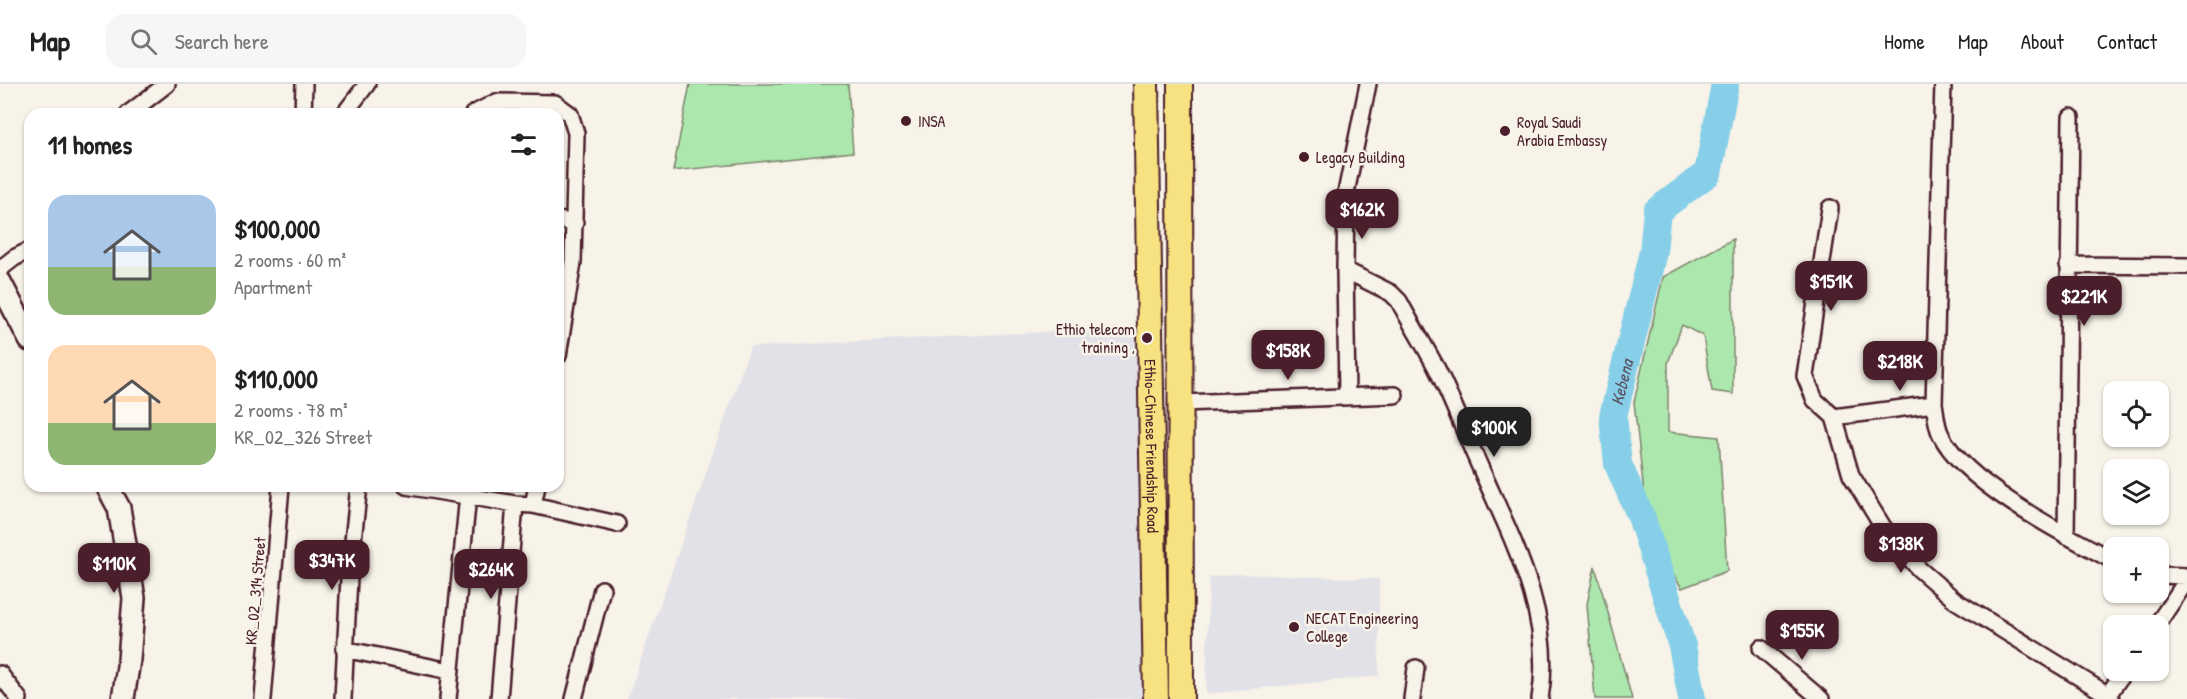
<!DOCTYPE html>
<html lang="en">
<head>
<meta charset="utf-8">
<style>
  body { margin:0; font-family:"Patrick Hand",sans-serif; background:#f6f6f6; color:#222; height:100vh; display:flex; flex-direction:column; font-size:22px; white-space:nowrap }
  * { box-sizing:border-box; margin:0 }
  p { font-size:20px; color:#767676 }
  .icon { flex:none; width:33px; height:33px; fill:none; stroke:currentColor; stroke-width:2; stroke-linecap:round; stroke-linejoin:round }
  .map { position:relative; flex:1; overflow:hidden }
  .panel { position:absolute; left:24px; top:24px; width:540px; height:384px; display:flex; flex-direction:column; background:#fff; border-radius:18px; box-shadow:0 2px 4px #0004 }
  .panel>* { flex:none }
  .fabs { position:absolute; left:2103px; top:297px; display:grid; gap:12px }
  .fabs a { display:grid; place-items:center; width:66px; height:66px; border-radius:12px; background:#fff; box-shadow:0 2px 4px #0004; font-size:30px }
  .price { position:absolute; translate:-50% -51px; padding:0 14px; border-radius:12px; background:#4a1f2b; color:#fff; font-size:20px; line-height:39px; filter:drop-shadow(0 2px 3px #0008) }
  .price::after { content:''; position:absolute; left:50%; top:36px; width:18px; height:14px; margin-left:-9px; background:inherit; clip-path:polygon(0 0,100% 0,50% 100%) }
  .price.current { background:#222; color:#fff }
  ul { padding:0; list-style:none }
  li { display:flex; align-items:center; gap:18px; height:150px; padding:0 24px }
  li span { display:grid; place-items:center; flex:none; width:168px; height:120px; border-radius:18px; color:#555 }
  li>.icon { margin-inline-start:auto }
  span .icon { width:72px; height:72px; fill:#fffc; stroke-width:1 }
  li b { font-size:26px }
  h2 { display:flex; justify-content:space-between; align-items:center; height:72px; padding:0 24px; font-size:26px }
  header { display:flex; align-items:center; gap:36px; box-sizing:border-box; height:84px; padding:0 30px; background:#fff; border-bottom:2px solid #e0e0e0 }
  header strong { font-size:28px }
  nav { display:flex; gap:33px; margin-inline-start:auto; font-size:21px }
  .search { width:420px; height:54px; background:#f6f6f6; display:flex; align-items:center; gap:15px; box-sizing:border-box; padding:0 21px; border-radius:18px; color:#767676; font-size:22px }
  .map>svg:first-child { display:block }
</style>
</head>
<body>
<header>
<strong>Map</strong>
<div class="search"><svg class="icon" aria-label="search" viewBox="0 0 24 24"><circle cx="10" cy="10" r="6"/><path d="M15 15l6 6"/></svg>Search here</div>
<nav><a>Home</a><a>Map</a><a>About</a><a>Contact</a></nav>
</header>
<div class="map">
<svg width="2187" height="615" viewBox="0 0 2187 615">
  <rect width="100%" height="100%" fill="#f7f3e8"/>
  <filter id="ink" filterUnits="userSpaceOnUse"><feTurbulence type="fractalNoise" baseFrequency=".0167" numOctaves="2"/><feDisplacementMap in="SourceGraphic" scale="12" xChannelSelector="R" yChannelSelector="G"/><feConvolveMatrix kernelMatrix="1 2 1 2 8 2 1 2 1" color-interpolation-filters="sRGB"/></filter>
  <g filter="url(#ink)">
    <path fill="#e2e1e8" d="M1138 243 1142 615H627L750 263Z
      M1236 490 1379 495V592L1206 610 1209 493Z"/>
    <path fill="#ace7ad" stroke="#7b836c" stroke-width="1.5" d="M690 0H848L853 68 673 87Z
      M1733 155V310L1712 307 1703 252 1682 241 1668 279V348L1719 353 1727 487 1682 504 1649 454 1634 318 1663 193Z
      M1595 482 1632 615H1595L1587 520Z"/>
    <g fill="none" stroke-linecap="round" stroke-linejoin="round">
      <path stroke="#87cfe8" stroke-width="28" id="s1" d="M1692 615 1682 562 1642 435 1618 380 1613 332 1653 168 1657 127 1708 89 1725 0"/>
      <g stroke="#4a1f2b" stroke-width="20">
        <path id="street" d="M1943 0 1934 320C1936 329 1936 342 1941 351 1965 400 2065 451 2114 477
          M128 30 167 0
          M303 30 304 0
          M344 30 367 0
          M473 30 496 18 555 19 570 30 576 49 573 178 558 272
          M1830 124 1805 292 1815 316 1834 333
          M558 136 575 139
          M2068 181 2187 182
          M0 185 14 174 30 166
          M1345 186 1391 209 1399 217C1411 240 1425 262 1437 285 1453 317 1466 352 1481 385 1513 457 1554 533 1540 615
          M1347 311 1345 186 1346 109 1368 0
          M1182 319 1395 311
          M1934 320 1834 333 1851 391 1883 443 1919 485 1956 517 2108 611 2111 615
          M406 402 515 420 533 421 617 440
          M533 421 537 402
          M2066 452 2071 33
          M2158 491 2187 492
          M2156 542 2187 496
          M1761 564 1821 615
          M344 565 450 587
          M0 590 19 615
          M2108 611 2125 586
          M263 615 281 402
          M343 615 349 493 359 402
          M448 615 468 411
          M499 615 515 420
          M574 615 602 505
          M1412 615 1416 584"/>
      </g>
      <g stroke="#4a1f2b" stroke-width="26">
        <path id="secondary" d="M0 198 30 256
          M107 402 119 424 134 514 129 576 123 615"/>
      </g>
      <g stroke="#4a1f2b" stroke-width="28">
        <g id="primary">
          <path id="s2" d="M1146 0 1156 615"/>
          <path d="M1180 0 1181 615"/>
        </g>
      </g>
      <use href="#street" stroke="#f7f3e8" stroke-width="15"/>
      <use href="#secondary" stroke="#f7f3e8" stroke-width="21"/>
      <use href="#primary" stroke="#f7e281" stroke-width="24"/>
    </g>
  </g>
  <g fill="#4a1f2b" stroke="#f7f3e8" stroke-width="2">
    <circle cx="906" cy="37" r="6"/>
    <circle cx="1505" cy="47" r="6"/>
    <circle cx="1304" cy="73" r="6"/>
    <circle cx="1147" cy="254" r="6"/>
    <circle cx="1294" cy="543" r="6"/>
  </g>
  <g text-anchor="middle" dominant-baseline="central" stroke-width="5" stroke-linejoin="round" paint-order="stroke">
    <g font-size="16" fill="#4a1f2b" stroke="#f7f3e8" text-anchor="start">
      <text x="918" y="37">INSA</text>
      <text x="1517" y="38">Royal Saudi<tspan x="1517" dy="18">Arabia Embassy</tspan></text>
      <text x="1316" y="73">Legacy Building</text>
      <text x="1135" y="245" text-anchor="end">Ethio telecom<tspan x="1135" dy="18">training ,</tspan></text>
      <text x="1306" y="534">NECAT Engineering<tspan x="1306" dy="18">College</tspan></text>
    </g>
    <g font-size="16" fill="#4a1f2b" stroke="#f7f3e8">
      <text stroke="none"><textPath href="#s2" startOffset="362">Ethio-Chinese Friendship Road</textPath></text>
      <text transform="translate(255 507) rotate(-85)">KR_02_314 Street</text>
    </g>
    <g font-size="18" font-style="italic" fill="#5c5464" stroke="#f7f3e8">
      <text stroke="none"><textPath href="#s1" startOffset="330">Kebena</textPath></text>
    </g>
  </g>
</svg>
<div class="fabs">
<a><svg class="icon" aria-label="locate" viewBox="0 0 24 24"><circle cx="12" cy="12" r="6"/><path d="M12 2v4M12 18v4M2 12h4M18 12h4"/></svg></a>
<a><svg class="icon" aria-label="layers" viewBox="0 0 24 24"><path d="M12 4l9 5-9 5-9-5zM3 14l9 5 9-5"/></svg></a>
<a>+</a>
<a>−</a>
</div>
<b class="price" style="left:1362px;top:156px">$162K</b>
<b class="price" style="left:1831px;top:228px">$151K</b>
<b class="price" style="left:2084px;top:243px">$221K</b>
<b class="price" style="left:1288px;top:297px">$158K</b>
<b class="price" style="left:1900px;top:308px">$218K</b>
<b class="price current" style="left:1494px;top:374px">$100K</b>
<b class="price" style="left:1901px;top:490px">$138K</b>
<b class="price" style="left:332px;top:507px">$347K</b>
<b class="price" style="left:114px;top:510px">$110K</b>
<b class="price" style="left:491px;top:516px">$264K</b>
<b class="price" style="left:1802px;top:577px">$155K</b>
<section class="panel">
<h2>11 homes<svg class="icon" aria-label="filters" viewBox="0 0 24 24"><path d="M4 7h16M4 17h16"/><circle cx="9" cy="7" r="2"/><circle cx="15" cy="17" r="2"/></svg></h2>
<ul>
<li><span style="background:linear-gradient(#a9c7e8 60%,#8fb573 0)"><svg class="icon" aria-label="home" viewBox="0 0 24 24"><path d="M3 11l9-7 9 7M6 9v11h12V9"/></svg></span><div><b>$100,000</b><p>2 rooms · 60 m²</p><p>Apartment</p></div></li>
<li><span style="background:linear-gradient(#ffd9b3 65%,#8fb573 0)"><svg class="icon" aria-label="home" viewBox="0 0 24 24"><path d="M3 11l9-7 9 7M6 9v11h12V9"/></svg></span><div><b>$110,000</b><p>2 rooms · 78 m²</p><p>KR_02_326 Street</p></div></li>
</ul>
</section>
</div>
</body>
</html>
